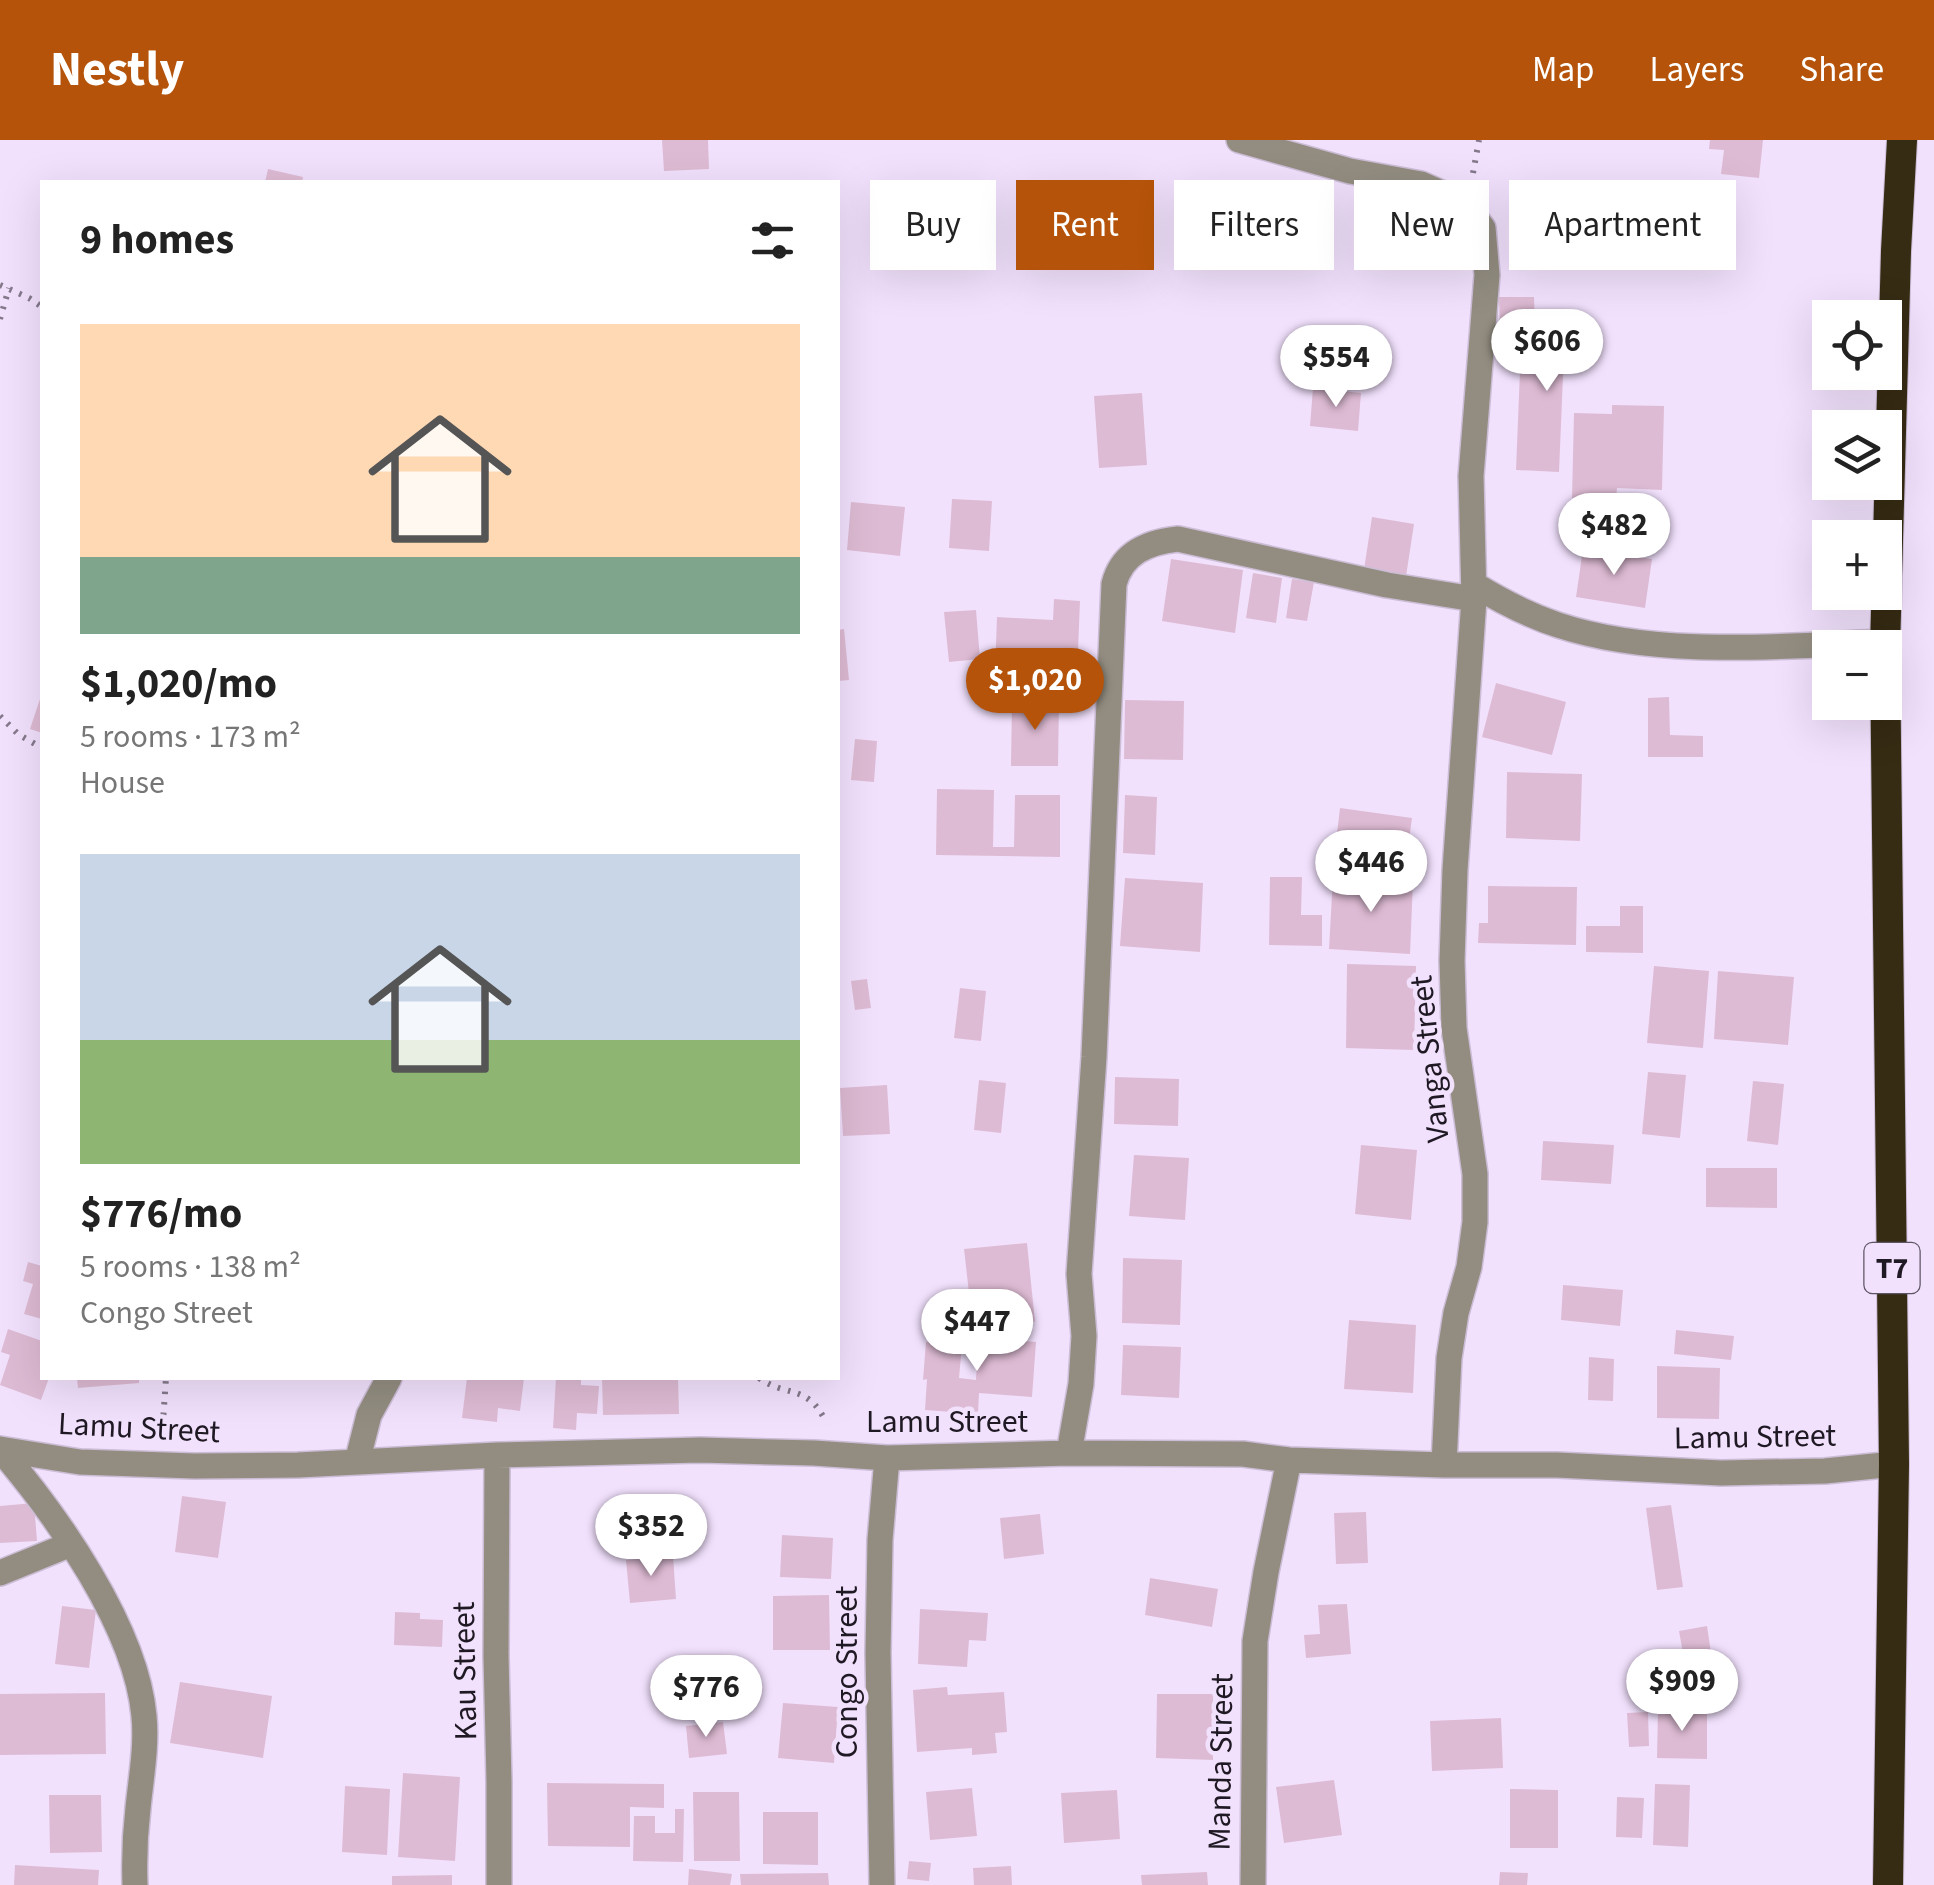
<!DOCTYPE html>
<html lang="en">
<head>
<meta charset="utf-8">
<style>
  body { margin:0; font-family:"Source Sans 3",sans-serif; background:#f6f6f6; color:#222; height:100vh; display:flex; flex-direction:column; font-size:38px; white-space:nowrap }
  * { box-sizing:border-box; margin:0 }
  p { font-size:32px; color:#767676 }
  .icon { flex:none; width:55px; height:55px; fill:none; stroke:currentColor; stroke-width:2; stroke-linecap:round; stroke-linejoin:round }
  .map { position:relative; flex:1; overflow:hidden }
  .side { position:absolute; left:40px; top:40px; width:800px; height:1200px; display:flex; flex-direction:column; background:#fff; border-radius:0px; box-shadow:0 10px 40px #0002 }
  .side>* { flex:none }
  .hud { position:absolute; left:870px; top:40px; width:912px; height:90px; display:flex; gap:20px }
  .tools { position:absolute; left:1812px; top:160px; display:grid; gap:20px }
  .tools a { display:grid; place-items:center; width:90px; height:90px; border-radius:0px; background:#fff; box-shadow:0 10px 40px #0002; font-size:50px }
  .price { position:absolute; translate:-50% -85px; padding:0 22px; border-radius:35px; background:#fff; color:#222; font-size:32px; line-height:65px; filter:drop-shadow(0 2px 5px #0008) }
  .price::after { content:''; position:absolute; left:50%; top:60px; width:30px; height:22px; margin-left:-15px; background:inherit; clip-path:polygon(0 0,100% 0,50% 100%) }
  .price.active { background:#b45309; color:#fff }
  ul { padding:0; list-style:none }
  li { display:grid; align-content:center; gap:20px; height:530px; padding:0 40px }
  li span { display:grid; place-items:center; height:310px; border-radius:0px; color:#555 }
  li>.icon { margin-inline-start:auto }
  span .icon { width:180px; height:180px; fill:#fffc; stroke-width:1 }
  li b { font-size:42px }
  h2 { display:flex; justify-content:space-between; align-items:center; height:120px; padding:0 40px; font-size:42px }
  .tag { padding:0 35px; border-radius:0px; background:#fff; box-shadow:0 10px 40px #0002; font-size:35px; line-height:90px }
  .tag.active { background:#b45309; color:#fff }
  header { display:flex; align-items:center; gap:60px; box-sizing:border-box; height:140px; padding:0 50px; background:#b45309; color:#fff }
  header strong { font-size:48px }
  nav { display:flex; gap:55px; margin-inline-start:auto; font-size:35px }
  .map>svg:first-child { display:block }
</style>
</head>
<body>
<header>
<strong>Nestly</strong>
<nav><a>Map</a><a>Layers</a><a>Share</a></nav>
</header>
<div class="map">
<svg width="1934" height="1745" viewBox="0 0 1934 1745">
  <rect width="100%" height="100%" fill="#f2e1fd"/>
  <path fill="#debbd4" d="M662 0H708L709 29 664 31Z
    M1710 0H1763L1759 38 1721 34 1724 10 1709 9Z
    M268 29 303 37 302 42H265Z
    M1499 157H1534L1535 186 1500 187Z
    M1554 176 1593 178 1591 213 1564 212 1559 332 1516 330 1521 206 1553 207Z
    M1313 248 1361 253 1358 291 1310 286Z
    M1142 253 1147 325 1099 328 1094 256Z
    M1612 265 1664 266 1662 350 1617 348 1616 359 1572 358 1574 273 1612 274Z
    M952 359 992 361 989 411 949 408Z
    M851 362 905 367 900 416 847 410Z
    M1372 377 1414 384 1405 443 1363 436Z
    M1583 409 1652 419 1645 468 1576 457Z
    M1171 419 1243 430 1235 493 1162 481Z
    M1253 433 1282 438 1276 483 1246 478Z
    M1292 439 1314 442 1307 481 1286 478Z
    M1054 459 1080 461 1077 534 995 531 997 477 1053 480Z
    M976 470 980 519 949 522 944 472Z
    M844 489 849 540 838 541V490Z
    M1496 543 1566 562 1552 615 1482 597Z
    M42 553V593L30 589Z
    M1669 557 1670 595 1703 596V617H1648V558Z
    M1012 559 1059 560 1058 626H1011Z
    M1125 560 1184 561 1183 620 1124 619Z
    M855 599 877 601 874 642 851 640Z
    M1507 632 1582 634 1580 701 1506 698Z
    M937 649 994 650 993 707H1014L1015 655H1060V717L936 715Z
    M1125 655 1157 657 1155 715 1123 713Z
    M1340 668 1412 678 1405 728 1334 719Z
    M1270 737H1302L1301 775H1322V806L1269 805Z
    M1333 737 1413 741 1410 814 1329 809Z
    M1125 738 1203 743 1200 812 1120 806Z
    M1488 746 1577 747 1576 805 1478 803 1479 783H1488Z
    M1620 766H1643V813L1586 812V786H1620Z
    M1347 824 1416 826 1414 910 1346 908Z
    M1654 826 1709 831 1703 908 1647 903Z
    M1718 831 1794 837 1788 905 1714 899Z
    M867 839 871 868 855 870 851 841Z
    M960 848 986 851 981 901 954 898Z
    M1648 932 1686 935 1680 998 1642 994Z
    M1115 937 1179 939 1178 986 1114 984Z
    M979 940 1006 943 1001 993 974 990Z
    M1753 941 1784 944 1778 1005 1747 1001Z
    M887 945 890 994 843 996 840 948Z
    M1543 1001 1614 1005 1611 1044 1541 1040Z
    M1361 1005 1417 1010 1411 1080 1355 1074Z
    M1134 1015 1189 1018 1185 1080 1129 1076Z
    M1706 1028H1777V1068L1706 1067Z
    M1027 1103 1035 1182 973 1188 964 1109Z
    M1123 1118 1182 1120 1180 1185 1122 1183Z
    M28 1122 42 1126V1179L24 1174 33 1144 23 1141Z
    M1563 1145 1623 1150 1620 1186 1561 1180Z
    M1349 1180 1416 1185 1413 1253 1344 1249Z
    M8 1189 42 1201V1238H49L41 1260 0 1245 10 1215 1 1212Z
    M1676 1190 1734 1196 1731 1220 1674 1214Z
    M978 1198 1036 1202 1032 1257 979 1253 978 1274 925 1270 927 1239 923 1240 926 1202 962 1205 959 1238 976 1240Z
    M1123 1205 1181 1207 1179 1258 1121 1255Z
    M1589 1217 1614 1219 1613 1261 1588 1260Z
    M1657 1226 1720 1228 1719 1279 1657 1278Z
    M77 1238H139V1243L78 1248Z
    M467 1238H524L520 1271 498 1268 497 1282 462 1278Z
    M556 1238H581V1245L599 1246 597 1274 577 1273 576 1290 553 1288Z
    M602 1238H678L679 1274 603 1275Z
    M182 1356 226 1362 218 1418 175 1412Z
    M34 1363 37 1401 0 1403V1366Z
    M1671 1365 1683 1447 1657 1450 1646 1368Z
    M1366 1372 1368 1423 1336 1424 1334 1373Z
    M1040 1374 1044 1414 1004 1419 1000 1378Z
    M782 1395 833 1398 831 1439 780 1437Z
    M673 1416 676 1459 630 1463 626 1420Z
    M1150 1438 1218 1449 1212 1487 1145 1475Z
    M829 1455 830 1510H773V1456Z
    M1347 1464 1351 1514 1306 1518 1304 1495 1320 1494 1318 1465Z
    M62 1466 96 1470 89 1528 55 1524Z
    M920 1469 988 1473 986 1501 969 1500 967 1527 918 1524Z
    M395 1472 420 1473V1479L443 1480 442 1507 394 1505Z
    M1707 1486 1713 1526 1686 1530 1679 1491Z
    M180 1542 272 1556 263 1618 170 1603Z
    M947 1547 948 1555 1004 1552 1007 1592 995 1593 997 1613 972 1615V1608L917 1612 913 1550Z
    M105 1553 106 1614 0 1615V1554Z
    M1157 1554H1213V1620L1156 1618Z
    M783 1563 838 1567 834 1623 778 1618Z
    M1658 1569 1707 1570V1619L1657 1618Z
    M1648 1572 1649 1606 1629 1607 1627 1573Z
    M1501 1578 1503 1628 1432 1631 1430 1581Z
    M723 1582 727 1614 689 1618 686 1586Z
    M403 1633 460 1637 455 1721 398 1717Z
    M1334 1640 1342 1695 1284 1703 1276 1647Z
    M547 1643 664 1644V1668L630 1667V1707L548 1706Z
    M1655 1644 1690 1645 1688 1707 1653 1705Z
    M345 1646 390 1649 387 1715 342 1712Z
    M972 1648 977 1696 930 1700 926 1652Z
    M1510 1649 1558 1650V1708H1510Z
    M1117 1650 1120 1699 1064 1703 1061 1653Z
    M693 1652H739L740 1721H694Z
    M49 1655H101L102 1712 50 1713Z
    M1617 1657 1644 1658 1642 1698 1616 1697Z
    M675 1669H684L683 1722 633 1721 634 1676H655V1693H675Z
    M763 1672H818V1725L763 1724Z
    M909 1721 931 1723 929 1741 907 1739Z
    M15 1725 99 1730 98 1745H14Z
    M1011 1726 1012 1745H974L973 1728Z
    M689 1729 732 1734 730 1745H688Z
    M1207 1732 1208 1745H1142L1141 1735Z
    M1500 1732 1528 1733 1527 1745H1499Z
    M828 1733 829 1745H741L740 1734Z
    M452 1735V1745H392V1736Z"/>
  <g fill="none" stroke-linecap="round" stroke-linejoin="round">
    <g stroke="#ccbdd6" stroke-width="28">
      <path id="minor" d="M1239 0 1350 31 1421 44 1464 63 1483 88 1487 135 1471 336 1474 459 1455 730 1452 821 1454 888 1475 1034V1082L1469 1127 1456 1173 1449 1218 1444 1325
        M1475 445C1501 461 1528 475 1558 485 1657 518 1781 506 1885 502
        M0 1309 80 1322 194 1326 298 1325 497 1315 700 1310 814 1313 887 1318 1069 1313 1243 1314 1289 1320 1444 1325H1557L1721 1333 1825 1331 1894 1324
        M0 1309C57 1376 136 1487 144 1576 147 1606 141 1638 138 1668 135 1694 134 1719 135 1745
        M1069 1313 1081 1244 1084 1196 1079 1134 1094 917 1114 444C1122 413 1148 402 1178 399L1387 445 1474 459
        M497 1315 496 1516 499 1641V1745
        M357 1322 369 1275 389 1238
        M0 1433 71 1404
        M882 1745 878 1513 880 1400 887 1318
        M1253 1745 1255 1501 1266 1432 1289 1320"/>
    </g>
    <g stroke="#ccbdd6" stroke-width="32">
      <path id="highway" d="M1885 508 1896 111 1902 0
        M1885 512 1894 1324 1888 1745"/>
    </g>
    <path stroke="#84798b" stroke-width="6" stroke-dasharray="2.5 8" stroke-linecap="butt" d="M1473 33 1479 0
      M0 145 29 158 42 167
      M0 179 9 148
      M0 576 18 594 42 608
      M759 1238C787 1258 807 1243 826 1282
      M162 1296 166 1238"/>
    <use href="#minor" stroke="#938d81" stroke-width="25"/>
    <use href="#highway" stroke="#362b13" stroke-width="30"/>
  </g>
  <g text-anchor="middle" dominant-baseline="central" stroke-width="9" stroke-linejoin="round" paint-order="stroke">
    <rect fill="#f2e1fd" stroke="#5e5564" stroke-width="2.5" x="1864.5" y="1103" width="55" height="50" rx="8"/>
    <g font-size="30" font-weight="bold" fill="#1f1923">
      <text x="1892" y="1128">T7</text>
    </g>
    <g font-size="32" fill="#1f1923" stroke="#f2e1fd">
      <text transform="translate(1430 919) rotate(-96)">Vanga Street</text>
      <text x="947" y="1282">Lamu Street</text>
      <text transform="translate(139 1288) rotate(3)">Lamu Street</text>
      <text transform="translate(1755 1297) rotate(-1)">Lamu Street</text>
      <text transform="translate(465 1531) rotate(-91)">Kau Street</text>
      <text transform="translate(847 1532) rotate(-90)">Congo Street</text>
      <text transform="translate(1221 1622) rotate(-89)">Manda Street</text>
    </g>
  </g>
</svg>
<div class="tools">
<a><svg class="icon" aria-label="locate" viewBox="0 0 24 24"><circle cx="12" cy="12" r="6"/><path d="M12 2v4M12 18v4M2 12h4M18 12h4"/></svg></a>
<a><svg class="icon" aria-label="layers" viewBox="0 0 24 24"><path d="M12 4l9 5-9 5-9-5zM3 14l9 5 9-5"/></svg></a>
<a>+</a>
<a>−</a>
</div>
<b class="price" style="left:1547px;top:254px">$606</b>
<b class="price" style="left:1336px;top:270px">$554</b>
<b class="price" style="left:1614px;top:438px">$482</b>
<b class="price active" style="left:1035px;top:593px">$1,020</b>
<b class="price" style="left:1371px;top:775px">$446</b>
<b class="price" style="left:977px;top:1234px">$447</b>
<b class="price" style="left:651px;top:1439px">$352</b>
<b class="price" style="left:1682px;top:1594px">$909</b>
<b class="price" style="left:706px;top:1600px">$776</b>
<div class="hud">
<a class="tag">Buy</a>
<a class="tag active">Rent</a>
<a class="tag">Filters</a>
<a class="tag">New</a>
<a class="tag">Apartment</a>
</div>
<section class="side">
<h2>9 homes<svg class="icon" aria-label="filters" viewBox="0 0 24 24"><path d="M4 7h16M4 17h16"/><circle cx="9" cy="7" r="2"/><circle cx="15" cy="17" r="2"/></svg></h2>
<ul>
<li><span style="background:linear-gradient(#ffd9b3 75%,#7fa58c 0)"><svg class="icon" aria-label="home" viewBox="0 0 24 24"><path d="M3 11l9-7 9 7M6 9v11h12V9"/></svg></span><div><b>$1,020/mo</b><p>5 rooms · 173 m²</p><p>House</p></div></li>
<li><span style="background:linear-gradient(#c9d6e8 60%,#8fb573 0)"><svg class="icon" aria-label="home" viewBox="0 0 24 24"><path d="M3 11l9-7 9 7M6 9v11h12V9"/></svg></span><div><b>$776/mo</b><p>5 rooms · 138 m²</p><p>Congo Street</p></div></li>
</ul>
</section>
</div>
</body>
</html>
